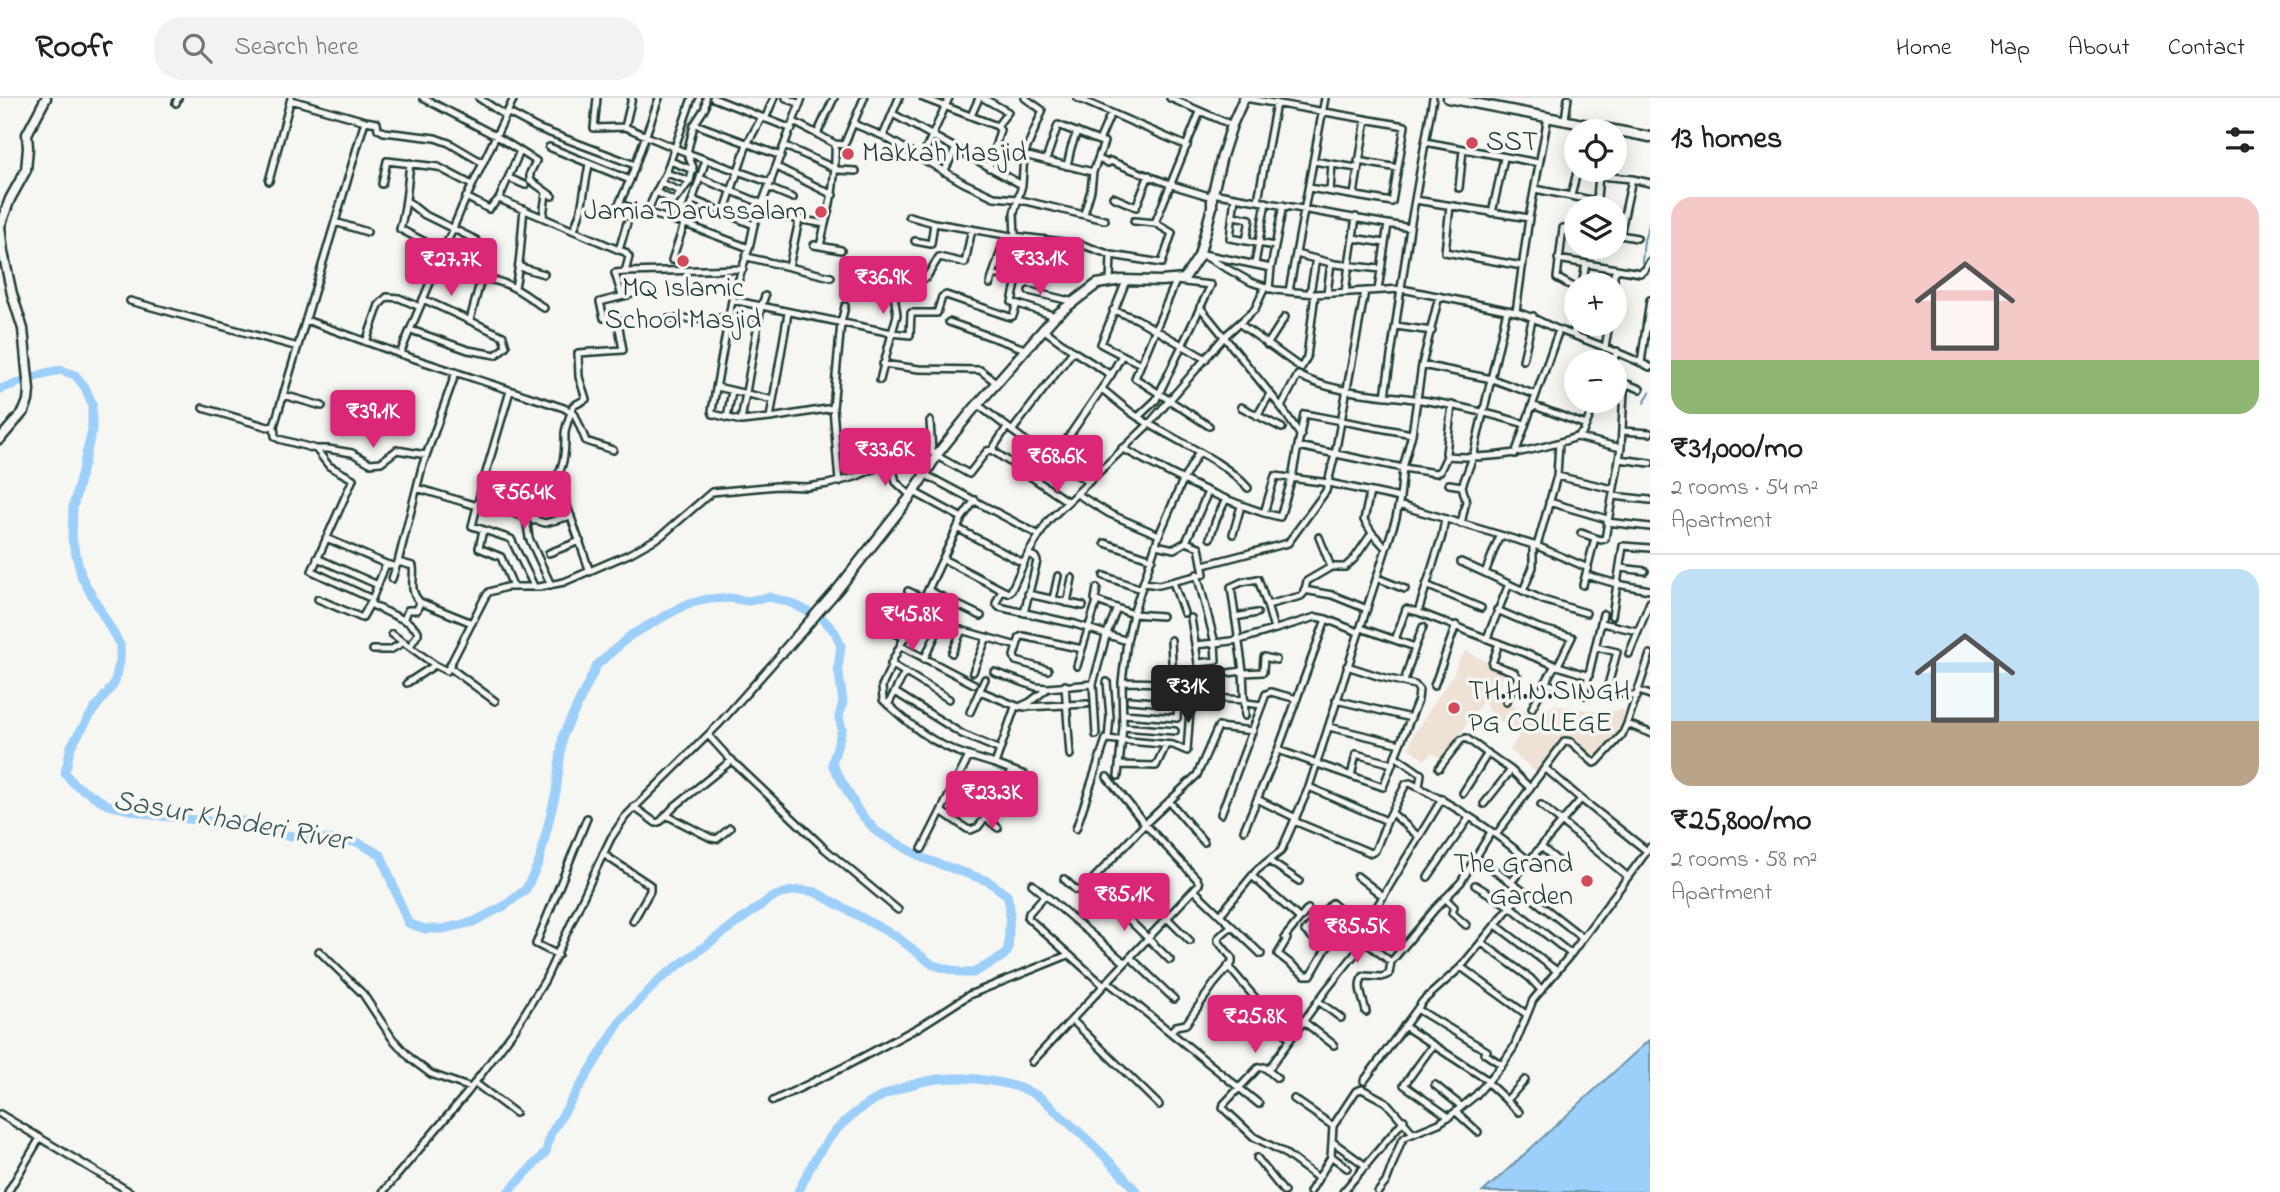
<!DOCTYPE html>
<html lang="en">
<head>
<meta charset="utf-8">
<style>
  body { margin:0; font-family:"Indie Flower",sans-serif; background:#f2f2f2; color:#222; height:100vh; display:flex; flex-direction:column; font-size:26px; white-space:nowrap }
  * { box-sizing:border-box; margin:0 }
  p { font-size:23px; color:#767676 }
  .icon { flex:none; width:38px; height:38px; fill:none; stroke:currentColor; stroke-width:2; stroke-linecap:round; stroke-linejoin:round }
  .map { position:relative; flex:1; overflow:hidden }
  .side { display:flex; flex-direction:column; background:#fff; width:630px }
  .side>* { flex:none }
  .controls { position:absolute; left:1564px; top:21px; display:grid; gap:14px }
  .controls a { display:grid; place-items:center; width:63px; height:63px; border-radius:50%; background:#fff; box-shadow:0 4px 18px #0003; font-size:35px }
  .price { position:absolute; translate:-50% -60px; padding:0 16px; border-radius:7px; background:#db2777; color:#fff; font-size:23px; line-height:46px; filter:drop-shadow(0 2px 4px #0008) }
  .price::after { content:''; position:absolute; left:50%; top:42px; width:21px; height:16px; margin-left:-10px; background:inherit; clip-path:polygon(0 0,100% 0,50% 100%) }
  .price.on { background:#222; color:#fff }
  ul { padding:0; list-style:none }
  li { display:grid; align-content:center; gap:14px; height:371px; padding:0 21px }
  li+li { border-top:2px solid #e0e0e0 }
  li span { display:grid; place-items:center; height:217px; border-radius:21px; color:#555 }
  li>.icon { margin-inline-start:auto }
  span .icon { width:126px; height:126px; fill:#fffc; stroke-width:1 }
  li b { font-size:30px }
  h2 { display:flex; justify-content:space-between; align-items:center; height:84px; padding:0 21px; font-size:30px }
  header { display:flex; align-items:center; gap:42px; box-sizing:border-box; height:98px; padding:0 35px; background:#fff; border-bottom:2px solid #e0e0e0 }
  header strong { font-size:33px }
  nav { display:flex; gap:38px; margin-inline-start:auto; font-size:24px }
  .search { width:490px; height:63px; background:#f2f2f2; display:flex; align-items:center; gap:18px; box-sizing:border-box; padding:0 24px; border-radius:28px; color:#767676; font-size:26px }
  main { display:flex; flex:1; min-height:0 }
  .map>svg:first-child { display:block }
</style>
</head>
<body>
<header>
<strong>Roofr</strong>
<div class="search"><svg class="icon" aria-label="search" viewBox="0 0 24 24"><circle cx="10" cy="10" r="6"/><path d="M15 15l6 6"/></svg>Search here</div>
<nav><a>Home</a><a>Map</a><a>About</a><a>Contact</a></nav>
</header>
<main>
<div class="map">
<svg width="1650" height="1094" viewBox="0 0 1650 1094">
  <rect width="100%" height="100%" fill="#f6f6f2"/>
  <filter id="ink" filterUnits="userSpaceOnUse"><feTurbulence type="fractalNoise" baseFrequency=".0143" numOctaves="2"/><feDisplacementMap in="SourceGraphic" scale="14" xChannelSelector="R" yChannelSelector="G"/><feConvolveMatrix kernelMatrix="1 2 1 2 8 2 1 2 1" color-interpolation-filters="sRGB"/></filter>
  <g filter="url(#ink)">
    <path fill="#eee2d4" d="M1467 553 1504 574 1497 601 1535 617 1530 624 1541 613 1555 607 1601 614 1630 611 1620 633 1595 661 1566 639 1537 675 1510 652 1523 631 1510 630 1493 618 1483 603 1458 639 1447 660 1443 662 1432 655 1424 662 1409 650 1414 635 1453 577 1461 558Z"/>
    <path fill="#9ccff9" stroke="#6a95aa" stroke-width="2" d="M1650 941V1094H1483Z"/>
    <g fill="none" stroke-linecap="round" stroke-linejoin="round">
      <path stroke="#6a95aa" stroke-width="2" d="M1642 164 1644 142 1650 124
        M1644 305 1650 294"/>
      <path stroke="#9ccff9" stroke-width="9" d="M0 291 46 275 61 272 75 277 85 289 92 306V333L73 409 72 441 82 480 120 547V563L114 586 93 613 71 648 65 675 74 686 108 707 153 717 207 723H244L272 736 357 744 381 757 408 825 425 831H442L473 824 506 807 526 791 539 764 556 694 563 637 597 567 631 537 685 507 707 501 730 500 748 503 769 499 791 505 823 521 835 534 841 548 838 569 843 604 839 619 842 631 832 666 859 714 877 734 925 761 988 783 1007 797 1010 809 1008 853 1002 859 973 875H963L933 867 897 839 815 794C798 790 787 793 771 800L660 881 621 922 550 1037 546 1054 508 1094
        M798 1094C804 1083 809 1071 815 1061 848 1004 913 974 977 981 999 984 1018 987 1038 998 1047 1003 1054 1012 1062 1019 1089 1042 1114 1066 1137 1094"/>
      <g stroke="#1f3d34" stroke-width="10">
        <path id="street" d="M423 0 496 38 536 63 530 75V82L552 98
          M479 0 506 18
          M597 0 594 30 625 29
          M632 0 625 29 687 55 771 85
          M659 0 630 82 619 106 685 126 749 150
          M692 0 666 75 656 94 674 103 690 83 693 69 687 55 694 27 705 10 706 0
          M713 0 792 31
          M786 0 800 6
          M834 0 817 36 835 46 844 47 864 0
          M899 0 883 38 890 42 964 85 994 99 1017 101 1105 122
          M923 0 997 28
          M983 0 1008 14 997 28 1000 32 989 70
          M1077 0 1187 48
          M1170 0 1232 27
          M1245 0 1405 28 1392 104 1309 90
          M291 2 365 23 335 124
          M176 5 178 0
          M507 14 537 30 635 67
          M893 16 1022 87
          M971 18 979 0
          M765 21 774 0
          M1565 21 1568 0
          M365 23 377 25 378 31 384 34 435 40 449 45 483 65
          M794 24 817 36
          M695 26 781 58
          M854 26 883 38
          M1425 44 1539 65
          M785 48 838 72 856 73
          M549 49 630 82
          M1024 57 1042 14V12L1025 0
          M922 60 949 0
          M1098 61 1104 44 1099 43
          M1046 62 1058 27 1099 43 1111 15
          M670 63 693 72
          M1313 63 1357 70
          M1358 63 1398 70
          M410 65C407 90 407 108 400 131L471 168
          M1067 68 1071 50 1077 34
          M777 69 833 97
          M944 74 956 50
          M666 75 690 83
          M509 80 525 87
          M700 80 763 106
          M1632 81 1650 85
          M269 83 291 0
          M661 85 682 94
          M382 86 387 63 438 69 472 87
          M769 90 793 100
          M1459 90 1463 52
          M1535 91 1596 103
          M1330 93 1332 66
          M1212 95 1410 130
          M1354 97 1366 21
          M1571 98 1577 74 1599 78
          M466 99 489 111 499 101 619 152
          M1113 99 1136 109 1149 77
          M1235 99 1230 140 1275 148
          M499 101 520 53
          M693 102 754 127
          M1258 102 1276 5
          M1415 102 1529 120
          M408 104 423 116 476 142
          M1450 108 1445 154 1522 168
          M1596 110 1599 78 1632 81 1620 137H1615
          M647 114 656 94
          M724 115 747 46 762 19
          M1492 115 1504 60
          M1084 116 1091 92 1093 74
          M775 117 825 126C833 99 836 74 835 46
          M909 118 934 125 1006 137 1080 146 1111 157 1162 165 1172 135 1155 125 1200 14
          M1233 118 1250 121 1246 143
          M543 119 546 95
          M1134 123 1155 125
          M627 125 619 152 625 154 629 159 625 174 743 171
          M574 132 581 112 589 66
          M1577 132 1563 130 1557 180 1577 191
          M1620 137 1637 140
          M1015 139 1014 115 1022 87 1024 57 1093 74 1098 61 1108 65 1110 63 1172 87 1212 99
          M1353 140 1385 145
          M915 143 931 146 934 125
          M814 147 820 148 825 126
          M820 148 841 152
          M1199 155 1251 184 1275 192 1315 196 1402 191 1516 214C1532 218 1546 227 1562 233 1592 244 1621 255 1650 269
          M1203 156 1271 170 1283 107
          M1296 156 1335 166 1381 171
          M747 159 831 179
          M998 161 1020 168 1012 204 1055 218
          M1558 161 1640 175 1645 172 1650 163
          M672 162 706 62
          M1255 166 1266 104
          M520 169 544 176
          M789 169 799 122
          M993 176 1017 181
          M1110 184 1111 157
          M990 186 1006 137
          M1582 187 1586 166
          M1614 187V176L1617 172
          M515 189C521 164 521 137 524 111
          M1269 191 1271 170
          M1378 192 1388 126
          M1029 193 1074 204
          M1289 193 1325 0
          M1345 194 1356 119
          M1310 195 1316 161
          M1327 195 1331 165
          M622 198 615 175 625 174
          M765 198 761 209 741 323 713 316 712 313 732 202 749 150 754 127 802 0
          M1439 198 1422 267 1412 336 1403 370 1400 400 1396 420 1309 689 1387 723 1406 686 1410 685C1452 706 1493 732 1529 763L1581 701 1647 753
          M732 202 892 235 897 217 892 183 926 180 939 159 965 165 972 131
          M130 203 298 249
          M1200 209 1281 309 1301 338
          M1113 212 1137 221 1206 261
          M1516 214 1529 120 1548 19
          M788 215 770 320 833 310 839 384
          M667 221 728 220
          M306 222 400 256 564 310 575 317 586 343 613 352
          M470 222 481 181C506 181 525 196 544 210
          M949 224 1025 251
          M1240 226 1301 270 1307 259 1315 196
          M1396 228 1432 233
          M1043 231 1073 253 1111 277
          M411 232 468 252 496 257 506 248 503 238 423 201
          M1573 237 1577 218
          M366 244 379 207 387 199 399 200 420 209
          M1267 247 1285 219
          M1605 250 1609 226
          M400 256 462 109 514 0
          M1122 257 1141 266 1176 183 1211 187 1156 302 1138 319
          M1523 262 1533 218
          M1613 264 1617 253
          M1641 265 1650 202
          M883 266 919 271 980 272 997 285
          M1141 266 1135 280 1209 328
          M1422 267 1492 281 1536 297
          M880 282 892 235 910 237 911 215H937L942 199 946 197 1010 219 1013 218 1017 206
          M717 289 773 302
          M1102 291C1115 301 1127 313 1141 321 1172 341 1225 363 1248 390
          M510 293 485 378 540 397 534 423
          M283 297 322 308
          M1385 298 1410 130 1433 0
          M977 306 1032 348 1089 384
          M1452 307 1446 355 1447 358C1493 362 1534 353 1577 339L1583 334 1596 303
          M1532 307 1586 327
          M1241 309 1282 330
          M1281 309 1298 277C1332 295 1376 296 1414 301 1452 306 1488 315 1525 326
          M203 310 268 329 274 328 335 124 367 134
          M833 310 841 225 845 208
          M1257 318 1270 296
          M727 320 732 293
          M741 323 770 320
          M930 323 932 354
          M274 328 275 338 279 341 316 351 329 368 353 381 312 473 372 501 386 466
          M1012 333 1073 253
          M1622 333 1650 335
          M1577 339 1621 350
          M1298 348 1403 370 1436 375 1440 373 1447 358
          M1122 350C1168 375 1214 399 1264 415L1275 378 1329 385 1400 400
          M316 351H328L352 355 370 365 381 364 397 352 426 357
          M992 352 1007 329
          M1515 356 1559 232
          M937 358 969 376 987 353 992 352 1068 404
          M1054 360 1111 277 1122 257 1101 246 1126 183
          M1619 361 1650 365
          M891 363 896 384 911 398
          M926 377 1039 437
          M485 378 472 428 511 441 534 488
          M1557 378 1613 391
          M1449 386 1462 388 1473 359 1507 212
          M417 390 477 408
          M914 394 962 420 928 492 952 504 924 561
          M1370 394 1364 422 1372 435 1386 450
          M1077 396 1110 416 1159 437
          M1613 398 1650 402
          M478 404 545 425 571 418
          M1549 404 1607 421
          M1399 407 1537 448 1557 378 1559 345
          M1264 415 1280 419 1292 380 1304 316 1412 336
          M526 420 529 440 551 487
          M962 420 975 402
          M1445 421 1442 438 1418 514 1555 567
          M1607 424 1650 429
          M1461 426 1466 403 1462 388
          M957 430 1023 465
          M483 432 479 450 501 459 513 488
          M1581 435 1601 442 1605 441 1621 350 1624 293 1627 286 1640 291
          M1233 436 1241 408
          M326 440 386 466 396 469 398 464 413 468C415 482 408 492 420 504L472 525
          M1210 440 1216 422 1226 401
          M1105 445 1152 461
          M1156 447 1174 451 1186 444
          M1537 448 1588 470
          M549 455 580 443
          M317 460 378 487
          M943 461 1002 492
          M398 464 422 369 456 274
          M1461 464 1543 502 1586 515
          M1204 467 1288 445 1326 393 1335 356 1365 193
          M1331 469H1345L1354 461 1372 435
          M1621 470 1645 473
          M590 474 557 379C565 365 565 350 565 335 566 326 571 316 573 308L586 301 579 279 578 255 623 252 617 218 604 220 600 204 640 194
          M1485 475 1500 437
          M1197 476 1215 545 1239 542 1316 519 1326 521 1358 534
          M1586 477 1617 486 1650 492
          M1104 478 1141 491
          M1377 480 1405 491
          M392 481 396 469
          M1173 484 1184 515
          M1143 485 1159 487 1204 476 1199 449 1186 444 1208 394
          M1426 487 1481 510
          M1583 487 1595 440
          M1097 490 1095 501 1097 503
          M928 492 891 566 949 601
          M1304 492 1332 497 1367 511
          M908 493 924 501
          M1523 493 1533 469V447
          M1028 496 1083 508
          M318 501 362 520 371 504
          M1053 501 1058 478
          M952 504 981 518
          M1067 505 1072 480
          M370 506 408 524 418 533V536L410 548
          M1497 512 1539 530 1572 539 1558 567
          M1024 515 1037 463 1035 459 1028 456
          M1612 518 1623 448 1650 450
          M897 519 911 527
          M1235 519 1257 515
          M1191 520 1198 565 1216 563 1215 545 1195 547
          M404 522 408 512H417L420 504
          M1602 525 1637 533
          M1361 530 1415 549 1404 584
          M957 531 1017 548 1020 539 1023 538 1082 551 1097 503 1133 516 1162 518
          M1274 531 1267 507 1301 498 1304 495 1307 483 1331 469 1319 439
          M888 532 905 540
          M392 536 435 567
          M1487 540 1509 486
          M1395 542 1406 511 1418 514
          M1127 543 1075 526 999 509 996 505 1002 492 1008 495 1011 493 1028 456 1048 423 1149 326 1225 238 1255 211 1265 189
          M1499 545 1492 566 1514 574 1518 579 1506 604
          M901 548 974 586
          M1017 548 1014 558 1016 563 1048 572
          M1415 549 1423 529
          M1596 549 1617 554 1607 591 1637 599
          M373 552H390L404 544
          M952 555 962 532
          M1629 556 1650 504
          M892 567 882 588 883 602C913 629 930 645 969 658
          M1077 568 1082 551
          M1347 568 1381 579 1415 587 1419 592 1418 602 1400 646
          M449 569 495 603
          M973 574 987 539
          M994 574 1036 589 1048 590
          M1244 575 1263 574 1264 559 1276 562
          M1174 582 1243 573
          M1107 584 1110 619 1108 641
          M1122 584 1173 585 1171 542
          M407 585 435 567 447 573 485 499 489 494 506 489H539L564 484 629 456 661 438 712 394 777 388 807 389 828 386 855 379 909 356 939 354
          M1545 585 1584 597 1603 516
          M1093 586 1096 637
          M1065 587 1070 657
          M1434 588 1456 527
          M980 593 1019 609 1030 604 1048 590 1093 586 1106 538 1117 510
          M1639 593 1650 597
          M895 594 962 636 1000 652
          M1130 602 1178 606
          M1336 602 1411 620
          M888 607 905 574
          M1024 609 1087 606
          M1532 610 1555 567 1589 578
          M970 614 985 581
          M1123 616 1177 620 1178 601 1180 598 1245 602 1246 605 1262 607
          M1245 618 1243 573 1231 489 1242 484 1258 481 1267 507
          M1627 626 1650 635
          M1123 629 1175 633
          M708 637 728 659 825 751 898 812
          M1278 652 1383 689 1400 646 1329 629
          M1395 658 1421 676 1419 689
          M995 666 1025 677
          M1119 667 1156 668 1166 647
          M1439 670 1461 642 1466 640 1511 672 1530 690
          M1545 670 1581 701
          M1118 678 1123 629 1122 584 1127 543 1133 516 1159 437 1183 382 1199 354
          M1351 678 1356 656 1392 666
          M1107 679 1145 726 1197 677 1218 629 1253 633
          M1529 691 1565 643 1571 644 1594 665 1597 664 1622 637 1627 626 1650 556
          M1463 695 1488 655
          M1257 701 1296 720
          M1169 703 1204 744
          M1484 706 1511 672
          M1541 707 1627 778
          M634 709 656 725 661 723 675 708 732 662
          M941 713 967 731 971 732 978 729 1007 692 1011 673
          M1392 715 1419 739
          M1221 716 1266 596 1271 594 1297 601
          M666 717 711 740 717 741 730 730
          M986 720 998 730
          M1294 723 1371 755 1375 753 1387 723
          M1076 731 1106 641 1173 647 1187 653 1191 599
          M1244 732 1278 652 1326 521
          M1496 737 1528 693
          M1541 749 1564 768
          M922 751 969 658 995 666 1015 609
          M603 756 650 787V793L633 823
          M1269 763 1299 783
          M1252 778 1299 820
          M1357 778 1383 798
          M1428 779 1469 720
          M1512 783 1529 763
          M1032 786 1124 864
          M1475 787 1511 809 1571 856
          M1194 792 1261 856
          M1523 793 1583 840
          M1045 797 1029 815 1028 820 1103 887
          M1445 800 1454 809 1452 815 1466 827
          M1118 811 1170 862
          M1220 817 1257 772 1281 753 1309 689
          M1167 820 1190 843
          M1351 821 1332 805 1305 833 1326 851 1351 821 1361 827 1373 815 1442 701
          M1496 827 1557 873
          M1285 839 1308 811
          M1287 841 1278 856 1305 877H1311L1326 851
          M1482 845 1530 880 1541 892
          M319 853 363 896 392 940 412 962 431 976 471 990
          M558 857 536 846 587 720
          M1130 859 1174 901
          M1228 868 1290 941
          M1461 869 1526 916
          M1107 883 1259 1006
          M1318 903 1341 920
          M1417 911 1487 953 1484 955 1502 967
          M1366 914C1364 902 1355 886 1364 878L1382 879 1389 876 1391 864 1435 811 1461 784 1491 734
          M1072 922 1159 1007
          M1303 923 1334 947
          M1404 928 1489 983 1488 985 1519 1014
          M1170 934 1176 928 1186 926 1214 886 1232 865V860L1218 843V840L1231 828
          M1433 947 1404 987 1449 1019
          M1032 964 1199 786 1197 781 1145 726 1083 792H1076L1064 781
          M1268 972 1327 891 1363 846H1368L1391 864
          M1277 980 1264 969 1258 970 1224 1006 1223 1010 1254 1039 1283 1054 1318 1080
          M1364 983 1423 903 1461 869 1523 793 1477 760
          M475 985 515 1015
          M1435 987 1461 1008
          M1294 1001 1333 1028
          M1507 1002 1525 982
          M773 1003 844 969 919 929 969 897 1068 857
          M1456 1014 1478 1034
          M0 1016 130 1094
          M1333 1044 1366 1068
          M1331 1058 1347 1070
          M1257 1060 1284 1094
          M8 1094 40 1040
          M383 1094 467 995 515 931 545 882 597 769 611 740 625 719 719 626 783 554
          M1310 1094 1331 1059 1333 1028 1356 993 1362 991 1386 1004 1413 1035
          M1343 1094 1404 1022
          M1378 1094 1386 1084 1401 1044 1405 1039 1439 1025 1454 1015 1476 997 1502 967 1514 949 1533 902 1571 856 1650 749"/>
      </g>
      <g stroke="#1f3d34" stroke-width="13">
        <path id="secondary" d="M1448 0 1650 39
          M0 341 24 313 28 303 29 292 23 231 12 196 3 154 0 128 10 101 26 72 28 50 27 36 46 0
          M783 554 838 491 911 398 939 354 971 314 1055 218 1097 186 1122 182 1161 183 1184 181 1199 158 1212 109V99L1222 58 1232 27 1244 0"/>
      </g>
      <use href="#street" stroke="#f6f6f2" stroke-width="5"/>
      <use href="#secondary" stroke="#f6f6f2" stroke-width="8"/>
    </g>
  </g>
  <g fill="#d1495b" stroke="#f6f6f2" stroke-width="2.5">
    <circle cx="1472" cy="45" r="7"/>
    <circle cx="848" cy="56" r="7"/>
    <circle cx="821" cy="114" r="7"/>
    <circle cx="683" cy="163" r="7"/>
    <circle cx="1454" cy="610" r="7"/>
    <circle cx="1587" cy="783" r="7"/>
  </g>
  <g text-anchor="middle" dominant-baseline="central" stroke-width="7" stroke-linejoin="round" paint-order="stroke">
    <g font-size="28" fill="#1f3d34" stroke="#f6f6f2" text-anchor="start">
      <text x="1486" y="45">SST</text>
      <text x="862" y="56">Makkah Masjid</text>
      <text x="807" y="114" text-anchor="end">Jamia Darussalam</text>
      <text x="683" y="191" text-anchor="middle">MQ Islamic<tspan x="683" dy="32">School Masjid</tspan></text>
      <text x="1468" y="594">TH.H.N.SINGH<tspan x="1468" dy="32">PG COLLEGE</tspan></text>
      <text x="1573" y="767" text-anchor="end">The Grand<tspan x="1573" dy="32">Garden</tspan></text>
    </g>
    <g font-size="30" font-style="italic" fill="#385a5b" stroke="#f6f6f2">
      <text transform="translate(231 724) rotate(10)">Sasur Khaderi River</text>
    </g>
  </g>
</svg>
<div class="controls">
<a><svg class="icon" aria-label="locate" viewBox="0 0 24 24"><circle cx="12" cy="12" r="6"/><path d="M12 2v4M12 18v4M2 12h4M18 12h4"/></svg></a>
<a><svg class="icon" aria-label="layers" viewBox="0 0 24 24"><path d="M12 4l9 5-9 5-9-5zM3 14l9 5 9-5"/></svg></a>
<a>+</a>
<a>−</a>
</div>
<b class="price" style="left:1040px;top:199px">₹33.1K</b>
<b class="price" style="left:451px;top:200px">₹27.7K</b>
<b class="price" style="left:883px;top:218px">₹36.9K</b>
<b class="price" style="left:373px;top:352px">₹39.1K</b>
<b class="price" style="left:885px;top:390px">₹33.6K</b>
<b class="price" style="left:1057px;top:397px">₹68.6K</b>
<b class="price" style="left:524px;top:433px">₹56.4K</b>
<b class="price" style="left:912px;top:555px">₹45.8K</b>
<b class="price on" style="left:1188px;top:627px">₹31K</b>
<b class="price" style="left:992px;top:733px">₹23.3K</b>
<b class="price" style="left:1124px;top:835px">₹85.1K</b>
<b class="price" style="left:1357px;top:867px">₹85.5K</b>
<b class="price" style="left:1255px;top:957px">₹25.8K</b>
</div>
<section class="side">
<h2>13 homes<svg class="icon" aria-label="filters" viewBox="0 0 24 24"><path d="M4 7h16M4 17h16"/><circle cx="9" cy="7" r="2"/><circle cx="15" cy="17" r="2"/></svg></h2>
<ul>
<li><span style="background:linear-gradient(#f6c9c9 75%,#8fb573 0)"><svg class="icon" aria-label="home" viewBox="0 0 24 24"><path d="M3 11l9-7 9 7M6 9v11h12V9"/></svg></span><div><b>₹31,000/mo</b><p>2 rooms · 54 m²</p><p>Apartment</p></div></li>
<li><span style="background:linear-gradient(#bfe0f5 70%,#b9a48a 0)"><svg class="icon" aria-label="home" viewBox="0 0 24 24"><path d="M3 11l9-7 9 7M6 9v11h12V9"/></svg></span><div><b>₹25,800/mo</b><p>2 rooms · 58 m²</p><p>Apartment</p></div></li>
</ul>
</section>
</main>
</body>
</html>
